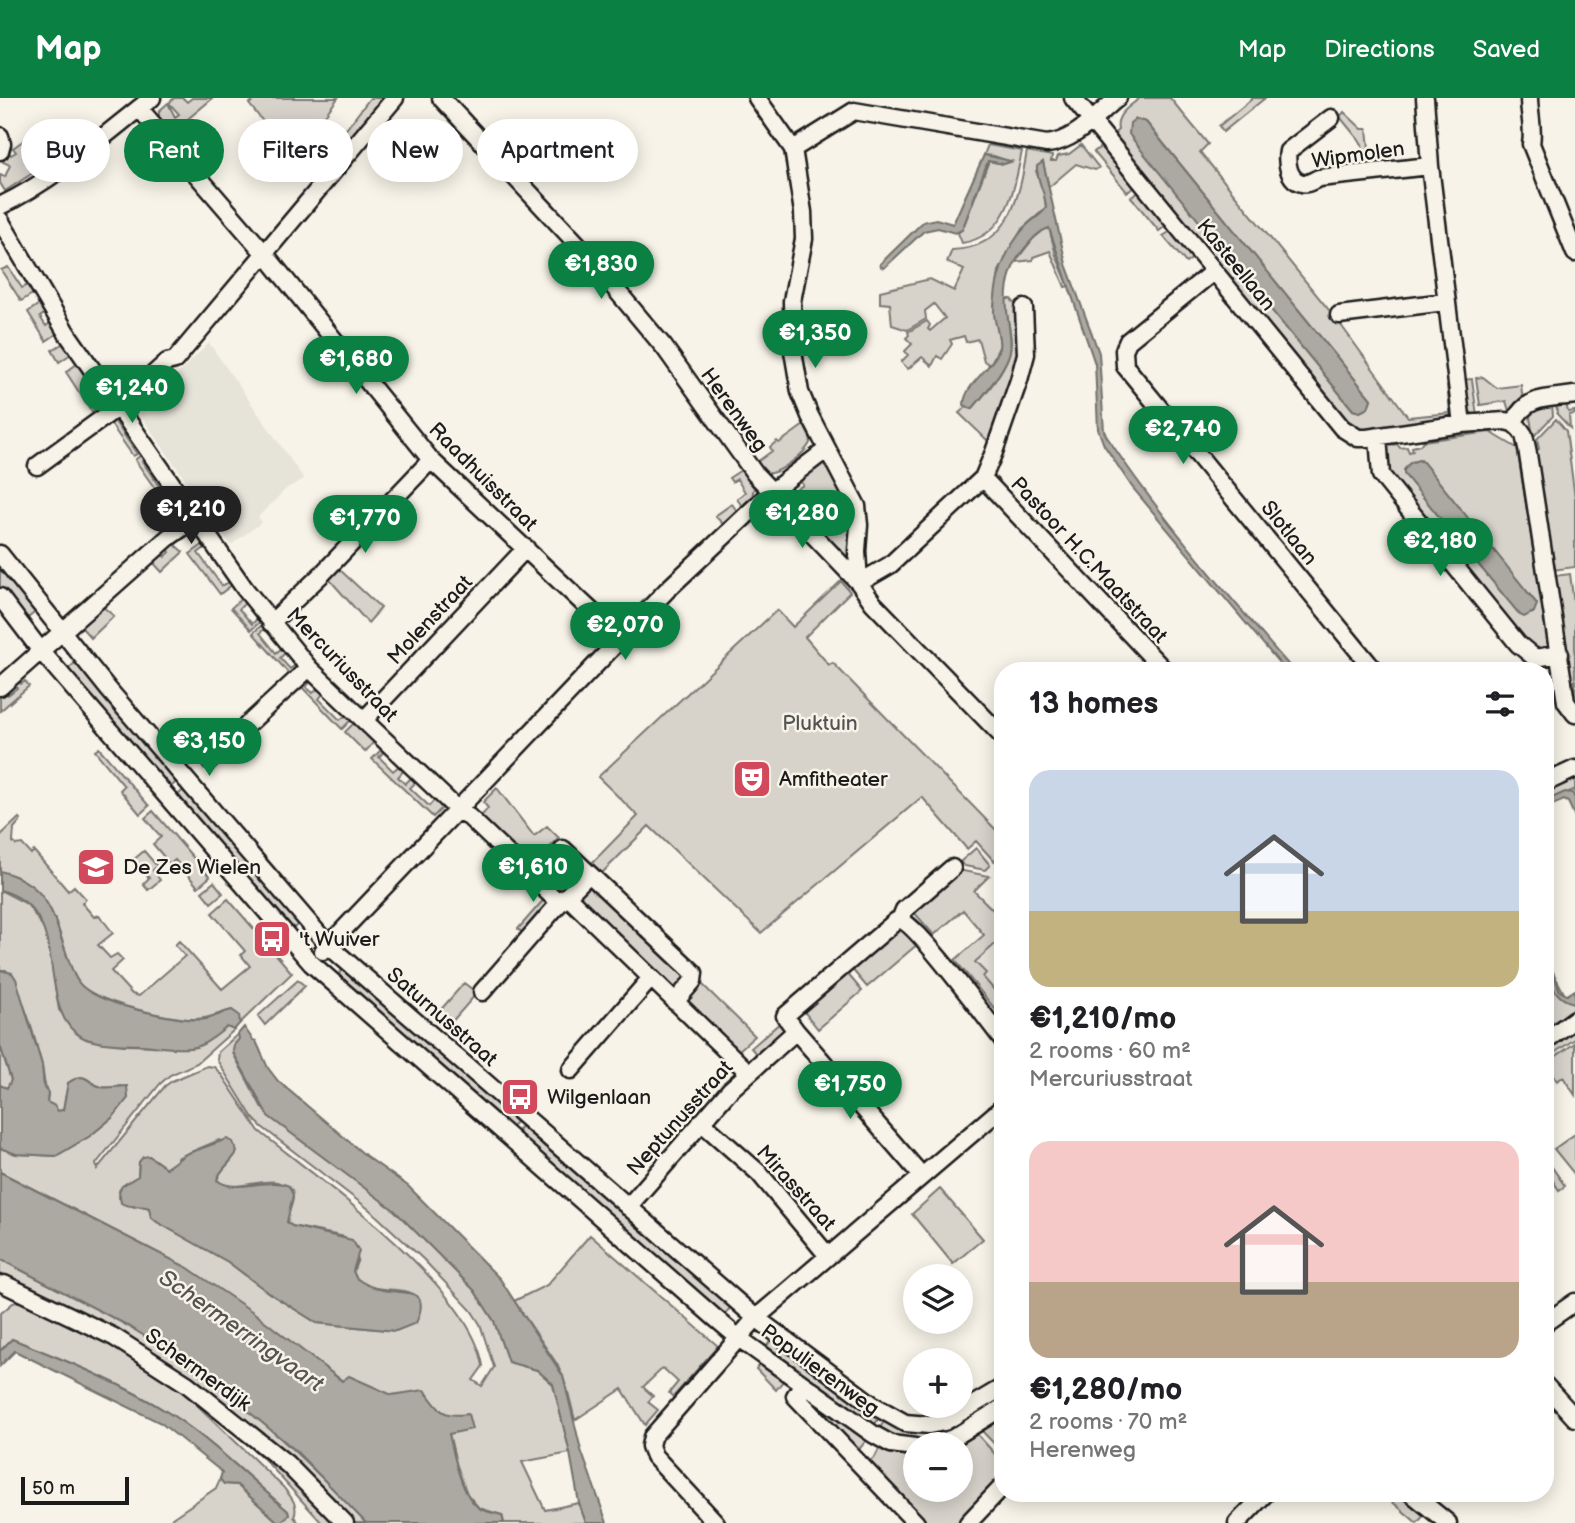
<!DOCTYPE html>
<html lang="en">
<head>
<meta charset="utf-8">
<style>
  body { margin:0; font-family:"Balsamiq Sans",sans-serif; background:#f2f2f2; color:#202124; height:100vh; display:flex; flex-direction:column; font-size:26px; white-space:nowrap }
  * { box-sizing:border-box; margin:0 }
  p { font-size:23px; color:#757577 }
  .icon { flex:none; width:38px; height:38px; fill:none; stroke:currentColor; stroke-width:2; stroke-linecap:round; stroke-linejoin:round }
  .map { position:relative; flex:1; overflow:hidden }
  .drawer { position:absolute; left:994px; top:564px; width:560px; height:840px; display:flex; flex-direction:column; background:#fff; border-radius:28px; box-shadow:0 4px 18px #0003 }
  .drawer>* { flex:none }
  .top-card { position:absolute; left:21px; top:21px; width:665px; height:63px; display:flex; gap:14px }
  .tools { position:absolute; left:903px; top:1166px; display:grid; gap:14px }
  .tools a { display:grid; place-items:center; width:70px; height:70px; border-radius:50%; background:#fff; box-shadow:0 4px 18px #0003; font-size:35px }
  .scale { position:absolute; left:21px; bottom:18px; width:108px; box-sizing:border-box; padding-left:7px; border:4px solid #1c1c1c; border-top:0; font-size:19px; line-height:24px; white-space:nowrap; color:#1c1c1c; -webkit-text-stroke:5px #f7f3e8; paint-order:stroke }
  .price { position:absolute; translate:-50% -60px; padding:0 16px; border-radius:24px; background:#0b8043; color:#fff; font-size:23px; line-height:46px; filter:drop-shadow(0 2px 4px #0008) }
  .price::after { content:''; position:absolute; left:50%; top:42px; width:21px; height:16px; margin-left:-10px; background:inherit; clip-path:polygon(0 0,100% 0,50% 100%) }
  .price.selected { background:#222; color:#fff }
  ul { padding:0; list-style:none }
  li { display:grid; align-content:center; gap:14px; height:371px; padding:0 35px }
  li span { display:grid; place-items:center; height:217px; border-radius:21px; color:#555 }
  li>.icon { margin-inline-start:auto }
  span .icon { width:126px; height:126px; fill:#fffc; stroke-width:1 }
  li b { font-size:30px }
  h2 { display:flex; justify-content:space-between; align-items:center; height:84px; padding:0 35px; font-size:30px }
  .pill { padding:0 24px; border-radius:32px; background:#fff; box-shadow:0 4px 18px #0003; font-size:24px; line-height:63px }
  .pill.selected { background:#0b8043; color:#fff }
  header { display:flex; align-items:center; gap:42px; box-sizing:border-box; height:98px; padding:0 35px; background:#0b8043; color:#fff }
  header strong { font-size:33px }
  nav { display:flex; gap:38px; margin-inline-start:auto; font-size:24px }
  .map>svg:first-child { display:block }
</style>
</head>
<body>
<header>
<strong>Map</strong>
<nav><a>Map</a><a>Directions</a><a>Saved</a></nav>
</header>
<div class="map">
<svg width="1575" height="1425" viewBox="0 0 1575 1425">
  <rect width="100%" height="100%" fill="#f7f3e8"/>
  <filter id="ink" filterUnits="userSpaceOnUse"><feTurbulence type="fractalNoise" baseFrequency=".0143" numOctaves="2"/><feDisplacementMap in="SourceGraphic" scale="14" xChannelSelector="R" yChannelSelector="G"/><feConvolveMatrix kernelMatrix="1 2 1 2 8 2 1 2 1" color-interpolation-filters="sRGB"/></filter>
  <g filter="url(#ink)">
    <path fill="#e6e3d9" d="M209 245 304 381 287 390 258 419 262 424 231 447 141 318 142 312Z
      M1003 836V921L961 873Z"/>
    <path fill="#d7d3cb" stroke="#7a7874" stroke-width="2" fill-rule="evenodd" d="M174 0H183L187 4 192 0H213L172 34 159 19V13L168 5 175 19 179 16 169 5Z
      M257 0H338L303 46 318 56 317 65 305 76 249 6Z
      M370 0H390L330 70H325L312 85 307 78 319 66 321 55 331 51Z
      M1140 0H1170L1208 46 1200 54 1338 223 1408 319 1450 315 1447 288H1451C1452 301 1457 314 1445 323L1364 332 1347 325 1113 37 1118 32C1115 16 1129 9 1140 0ZM1135 21 1146 24 1371 301 1368 310 1360 314 1353 312 1131 39Z
      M1253 0H1265L1223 34 1219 28Z
      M1344 14 1362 31H1367L1371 69 1365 70 1362 46 1340 19Z
      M324 31 334 38 324 50 313 48Z
      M24 42 54 50 59 58 5 93 0 85V77L5 79 10 67 3 64 7 53 11 57 16 54 13 50Z
      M988 47 1022 53C1014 91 1008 138 962 145L958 135 963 130 989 63 1004 66 1011 64 994 58 984 57Z
      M1081 47 1099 70 1095 72 1076 66 1049 89 1043 64 1036 73 1044 95 1046 110 1022 131 999 173 994 209 1000 247 990 267 984 263 978 241 966 244 964 238 950 242 952 246 942 261 937 258 932 268 922 259 908 271 901 264 908 257 905 253 912 246 906 240 909 237 908 234 927 223 930 227 928 231 930 233 945 220 934 206 925 213 926 221 907 232 892 227 890 206 880 205V193L930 181 954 193 964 172 947 164 952 152C1010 150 1019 100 1027 53L1052 58 1051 63H1056L1058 58 1069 56Z
      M1103 47 1137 88 1127 94 1094 54Z
      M1141 93 1168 126 1159 133 1131 99Z
      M1046 130H1049L1056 157 1069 188 1065 189 1050 153 1033 159V162L1015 164 1033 141Z
      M1173 132 1194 159 1186 165 1163 138Z
      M8 169 22 190 31 185 36 194 21 203 1 172Z
      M1006 201H1011L1017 208 1019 256 990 345 959 315 966 309 972 311C987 294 1010 268 1011 245 1011 230 1005 216 1006 201Z
      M42 204 48 213 40 219 46 228 54 222 61 233 46 243 28 214Z
      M67 243 74 254 59 264 52 252Z
      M77 266 97 296 101 294 105 303 92 314 66 274Z
      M1483 279 1497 290 1521 287 1523 303 1511 313H1509L1506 303 1480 307 1476 280Z
      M1472 281 1477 318C1462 312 1464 296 1462 282Z
      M1556 305H1566L1568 314 1575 313V316L1569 317 1570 330 1557 316Z
      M1552 306 1553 318 1533 339 1530 319 1532 313Z
      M116 319 119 322 116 325 137 356 133 358 108 322Z
      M1556 321 1566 333 1575 400V469L1553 472 1535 352 1539 351 1537 341Z
      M804 327 811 342C808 354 777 378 766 375L757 364 772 353 770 349 777 343 779 345Z
      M1490 334 1517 350 1549 551 1535 554 1530 551 1391 375 1382 349 1397 346 1400 350 1407 349 1409 354 1413 353 1412 349 1420 347 1423 343ZM1421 362 1537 506 1533 515 1520 517 1404 376V372L1411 364Z
      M142 356 145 360 142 363 176 413 172 415 135 362Z
      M821 365 827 366C850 405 857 414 850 460L847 462 786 398 789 388 794 393 803 387 798 380Z
      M741 372 754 390 752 399 742 408 737 401 745 394 737 381 732 384 729 380Z
      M732 406 737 413 723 426 715 418Z
      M174 446 183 454 162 474 151 462 159 454 165 459 170 454 168 451Z
      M204 446 206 449 198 455 222 488 231 483 233 486 220 496 190 456Z
      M0 463 38 512 24 523 0 492Z
      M339 471 381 510 368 525 329 481Z
      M1570 476 1575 514V603L1554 478Z
      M841 483 850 494 805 539 829 567 833 565 1000 736 1003 734V754L994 763 976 743 967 751 922 699 761 835 649 728 599 778 589 768 638 718 598 679 777 512 793 529Z
      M243 499 246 504 239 511 252 526 259 519 262 522 251 532 231 510Z
      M102 508 114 518 91 540 82 530 83 525Z
      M264 525 267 528 260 535 276 555 284 548 288 552 280 560 290 571 298 565 303 570 292 579 253 535Z
      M78 562 180 681 167 692 66 573Z
      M307 576 313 581 306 589 313 595 320 589 325 593 319 601 340 622 348 615 353 620 342 631 298 585Z
      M18 583 21 586 25 583 29 588 0 613V599L5 594 8 597 17 590 14 586Z
      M356 623 375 643 365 654 345 634Z
      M99 650 149 708 140 716 120 692 124 688 95 653Z
      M383 650 385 652 379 659 393 673 400 667 405 671 398 679 405 686 415 676 420 680 410 690 429 708 438 698 446 706 433 719 372 661Z
      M1575 677V695L1573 692 1545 705V692Z
      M187 689 302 823 289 834 174 700Z
      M497 690 534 738 547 728 559 740 529 771 478 722 488 710 483 704Z
      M153 713 210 779 198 789 175 762 170 766 153 746 161 739 145 720Z
      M19 720 21 722 14 730 13 744 16 747 22 746 31 756 34 753 68 793 74 788 86 801 82 805 94 819 99 817 113 835 98 847 110 860 117 856 123 862 111 873 132 896 139 898 185 858 175 847 179 843 222 891 250 868 241 857 245 853 212 815 228 801 292 875 240 925 238 917 232 912C219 915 209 921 196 921 172 922 93 904 79 885 72 876 68 861 65 851 50 804 46 793 0 773V738Z
      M976 750 990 767 985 772 965 768 960 764Z
      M144 753 157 768 153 772 160 782 148 792 143 786 149 780 133 762Z
      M553 754H558L579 774C577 785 566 792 555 793L537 776 536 771Z
      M958 772 989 778 974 793 1003 822V839L975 864 986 875 983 879 995 893 998 891 1003 897V921L955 862 984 837 963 812 934 837 912 812Z
      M214 784 223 795 211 805 202 794Z
      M585 785H591L686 877V882L675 894 577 799Z
      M0 792 27 806 43 829 48 844 59 912 86 941 127 947 196 949 227 929 234 932 197 965 170 977 160 986 96 1066 97 1071 165 988 172 983 207 968 214 969 221 976 259 1033C321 1083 471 1189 483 1268L473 1282 482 1288 494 1269 480 1226 471 1212 423 1161 370 1112 262 1029 253 1020 217 962 218 954 238 936 240 941 234 947 233 955 262 1010 394 1112 474 1192 494 1223 508 1264 537 1272 553 1286 570 1355 522 1364 545 1412 579 1405 586 1425H504L502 1417 479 1410 467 1396 456 1365 449 1336 452 1318 435 1310 426 1293 392 1297 343 1283 188 1170 0 1074V1050L16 1056 56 1058 90 1038 113 1019 128 1000 121 988C116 988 107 991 102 989 86 985 88 972 68 985L63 1012 58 1013 47 1004 48 995C43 987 44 974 41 964 33 933 24 899 6 872H0ZM219 1042 236 1049C236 1064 220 1069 217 1082 232 1096 260 1080 277 1084 282 1086 288 1090 292 1092 296 1104 287 1113 287 1124L292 1128 345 1139 358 1161 353 1174C365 1201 399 1184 418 1199L396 1233 317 1225 269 1195 228 1164 157 1124 151 1119 149 1110 143 1107 134 1109 119 1100C119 1087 128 1085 138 1078L139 1064 149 1058 166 1070 172 1068 179 1059Z
      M546 799 549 807 526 838 518 831Z
      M903 830 919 845 867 889 851 870 897 831Z
      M1545 859 1568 903 1575 900V912L1545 929Z
      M345 868 519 1020 509 1033 335 881Z
      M846 874 862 893 818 931 802 911Z
      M298 882 305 888 265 927 258 918Z
      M464 885 477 895 449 927 437 916Z
      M697 887H703L755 938 737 954 683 901Z
      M781 924 789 933 759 959 751 950Z
      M1575 928V941L1545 961V949Z
      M1575 945V997L1563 979 1557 983 1545 966Z
      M0 947 11 982 10 987 5 991 0 987Z
      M524 1025 733 1207 722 1219 514 1037Z
      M1575 1036V1077L1554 1051Z
      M1545 1059 1565 1088 1559 1092 1545 1071Z
      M940 1091 983 1141 953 1166 912 1116Z
      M590 1137 718 1248 673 1299 669 1295 678 1284 663 1270 643 1289 653 1298 648 1304 658 1312 645 1327 622 1291 575 1322 567 1290 557 1266 514 1203 547 1187Z
      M0 1161C43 1184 86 1205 128 1228 217 1277 297 1352 366 1425H351L319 1392 82 1219 76 1210 69 1207 68 1209 0 1179Z
      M22 1203 128 1250 176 1287 283 1389C291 1399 299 1407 294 1419L299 1425H165L216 1390 220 1381 224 1386 237 1387 277 1423 289 1417 288 1413C252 1382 212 1343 172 1317 123 1285 67 1263 12 1241L0 1253V1216L13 1205Z
      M773 1238 880 1318 872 1331 764 1253Z
      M760 1266 783 1283 776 1292 756 1271Z
      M810 1302 866 1343 856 1355Z
      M220 1314 341 1425H322L265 1362 218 1319Z
      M966 1318 970 1324C929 1344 922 1348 878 1334L885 1321Z
      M1003 1320V1355L982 1333Z
      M977 1336 1003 1365V1377L958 1425H924L867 1365 875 1359 879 1351 891 1356 915 1359V1391H961V1346Z
      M1382 1395H1401L1426 1415 1417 1425Z"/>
    <path fill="#aca9a2" stroke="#72716c" stroke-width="2" d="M1135 21 1146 24 1371 301 1368 310 1360 314 1353 312 1145 57 1129 36 1130 25Z
      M984 57 1011 63 1004 66 988 63 962 132 955 135 938 130 924 133 884 170 881 169 880 166 923 124 936 121 953 126Z
      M1043 64 1066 166 1099 255 1104 333 1107 339C1162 422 1228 497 1293 572H1285L1132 389 1104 347 1098 331 1095 266 1049 130C1039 133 1032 142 1025 150 1008 170 1004 195 1008 221 1009 231 1012 242 1010 253 1007 270 984 297 972 311L964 307C964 287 990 272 998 254 1003 241 993 225 994 212 995 181 1005 151 1026 128 1032 121 1041 118 1046 110 1046 95 1036 82 1037 68Z
      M1418 362 1423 364 1537 506 1534 514 1524 519 1520 517 1404 376V372L1410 365Z
      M1565 694 1572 695 1575 700V719L1568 704 1564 702 1545 710V703Z
      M0 773C54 787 53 823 70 866 72 872 75 880 79 885 95 906 181 925 206 921 215 919 223 914 232 912L239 917 240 925 234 932 227 929C218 936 207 946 196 949 180 953 158 948 142 947 127 947 97 946 84 940 31 914 77 812 0 792Z
      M1545 853 1560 893 1567 897 1575 892V905C1560 903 1556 894 1548 882H1545Z
      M0 872 12 875 16 881 42 967 44 990 48 995 47 1004 55 1008 58 1013 63 1012 68 985C88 972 85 985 101 989 108 991 119 988 127 988L128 1000 113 1019 90 1038 56 1058 16 1056 0 1050V987L7 990 11 982 0 947Z
      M244 929 253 942 256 943 268 970 278 983 366 1058 408 1088 500 1181 563 1278 581 1352 607 1425H586L579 1405 570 1355 553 1286 537 1272 508 1264 494 1223 474 1192 394 1112 268 1018 233 954 234 947 239 941 238 936Z
      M227 1041 233 1044 237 1054C232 1064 219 1072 217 1082 234 1097 269 1078 289 1088L293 1097 287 1124 292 1128 352 1142 359 1153 353 1173 356 1180C364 1186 373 1190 383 1192 406 1196 432 1190 416 1225L396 1233 317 1225 269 1195 228 1164 157 1124 151 1119 149 1110C140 1106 130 1111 121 1105L119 1093 122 1088 138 1078 139 1064 143 1059 149 1058 166 1070 186 1056Z
      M0 1074 188 1170 253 1214 342 1283 349 1278 392 1297 424 1292C440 1311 439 1320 468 1316L472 1331 449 1336C454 1356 461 1401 481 1411 487 1414 495 1415 502 1417L504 1425H366L295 1352 231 1299 183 1263 129 1228 0 1161Z
      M12 1241C67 1263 122 1285 172 1317 213 1344 251 1382 288 1413L289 1417 282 1423H277L237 1387 224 1386 220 1381 222 1374 161 1325 15 1253 0 1268V1253Z"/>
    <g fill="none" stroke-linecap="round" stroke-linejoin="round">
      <g stroke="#1c1c1c" stroke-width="21">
        <path id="minor" d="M441 0 582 151 664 249 755 376 859 485 873 505 1003 639
          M757 0 793 51 803 114 804 141 792 203 793 253 800 294 810 318 857 408 859 427 857 453 859 485
          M1073 0 1342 330 1358 340H1367L1462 326 1505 323 1513 325 1519 330 1524 337 1527 350 1566 604 1575 616
          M1425 0 1430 68 1462 326
          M1529 0C1529 16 1534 30 1531 46L1575 155
          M139 10 265 156 431 362 621 541
          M1331 20 1288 53C1286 64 1288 82 1302 85 1307 87 1314 82 1319 80L1430 68
          M0 38 2 46 0 53
          M793 51 854 13 1047 46C1076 43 1096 17 1118 0
          M0 108C56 81 103 38 152 0
          M0 122 66 234 245 491 309 570 459 713 469 719 556 802 568 799
          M1214 173 1128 243 1124 252 1125 268 1374 572
          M1339 217 1445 204
          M1513 325C1527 297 1547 301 1575 297
          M1378 339 1381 377 1518 546 1535 560 1560 556
          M37 368 118 309H127L144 292 146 283 167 264 175 262 395 0
          M983 380 1164 572
          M0 456 109 592 329 848 756 1220 873 1307 905 1325 929 1327 944 1324 1003 1289
          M859 485 890 467 983 380 994 354 1019 282 1026 256 1024 210
          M0 499 41 553 311 865 714 1219 740 1241 873 1336 891 1346 915 1349
          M271 525 323 475 431 362
          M0 589 169 439 195 421
          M364 622 526 450
          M209 662 309 570
          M1545 685 1575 671
          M563 751 694 875 693 883 675 904
          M568 799 749 975
          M900 822C916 825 988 923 1003 942
          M323 853 667 492 771 394 826 352
          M482 894 556 809 589 776
          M796 933 785 918 896 823 900 822 904 812 952 770
          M1545 943 1575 921
          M571 972 651 880
          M701 1024 759 1075 828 1158
          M628 1109 730 992 796 933 922 1078
          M4 1186 114 1239 187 1286 287 1366 345 1425
          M1545 1225 1575 1204
          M802 1287 795 1298 916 1425
          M1545 1287 1575 1320
          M935 1346 953 1340 1003 1309
          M1411 1395 1448 1425
          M716 1425 654 1358 650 1348 652 1339 756 1220 1003 1009
          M968 1425 1003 1388
          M1237 1425 1266 1395"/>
      </g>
      <use href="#minor" stroke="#f7f3e8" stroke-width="16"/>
    </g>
  </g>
  <defs>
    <g id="theatre-square" transform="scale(2.0125)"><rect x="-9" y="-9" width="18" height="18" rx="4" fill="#d1495b" stroke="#f7f3e8"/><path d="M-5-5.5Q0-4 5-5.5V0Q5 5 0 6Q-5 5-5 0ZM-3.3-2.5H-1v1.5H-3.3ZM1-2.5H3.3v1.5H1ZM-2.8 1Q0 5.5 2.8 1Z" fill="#fff"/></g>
    <g id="school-square" transform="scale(2.0125)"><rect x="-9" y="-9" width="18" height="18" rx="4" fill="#d1495b" stroke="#f7f3e8"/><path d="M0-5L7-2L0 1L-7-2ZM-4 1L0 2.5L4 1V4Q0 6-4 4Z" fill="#fff"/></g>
    <g id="bus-square" transform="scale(2.0125)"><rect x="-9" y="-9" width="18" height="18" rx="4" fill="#d1495b" stroke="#f7f3e8"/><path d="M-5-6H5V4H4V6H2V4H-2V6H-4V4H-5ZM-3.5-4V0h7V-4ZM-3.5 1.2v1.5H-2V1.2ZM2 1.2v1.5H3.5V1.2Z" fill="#fff"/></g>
  </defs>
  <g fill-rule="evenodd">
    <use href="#theatre-square" x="752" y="681"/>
    <use href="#school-square" x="96" y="769"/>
    <use href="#bus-square" x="272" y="841"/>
    <use href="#bus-square" x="520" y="999"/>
  </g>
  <g text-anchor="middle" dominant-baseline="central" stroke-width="5" stroke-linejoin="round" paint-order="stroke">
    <g font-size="21" fill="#1c1c1c" stroke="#f7f3e8">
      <text transform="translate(1358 57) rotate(-8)">Wipmolen</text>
      <text transform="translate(1236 167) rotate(51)">Kasteellaan</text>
      <text transform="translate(734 312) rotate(54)">Herenweg</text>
      <text transform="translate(483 379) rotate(45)">Raadhuisstraat</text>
      <text transform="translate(1289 435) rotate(51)">Slotlaan</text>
      <text transform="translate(1089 462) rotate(47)">Pastoor H.C.Maatstraat</text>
      <text transform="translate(430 522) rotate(-47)">Molenstraat</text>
      <text transform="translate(342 567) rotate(46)">Mercuriusstraat</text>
      <text transform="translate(442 919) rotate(41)">Saturnusstraat</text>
      <text transform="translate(680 1020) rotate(-48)">Neptunusstraat</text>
      <text transform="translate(796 1090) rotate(48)">Mirasstraat</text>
      <text transform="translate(198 1272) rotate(36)">Schermerdijk</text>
      <text transform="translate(820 1272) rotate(36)">Populierenweg</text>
    </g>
    <g font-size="21" fill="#545351" stroke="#f7f3e8">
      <text x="820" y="625">Pluktuin</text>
    </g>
    <g font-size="21" fill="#1c1c1c" stroke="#f7f3e8" text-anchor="start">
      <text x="779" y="681">Amfitheater</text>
      <text x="123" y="769">De Zes Wielen</text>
      <text x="299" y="841">'t Wuiver</text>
      <text x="547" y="999">Wilgenlaan</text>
    </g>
    <g font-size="23" font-style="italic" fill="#565452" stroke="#f7f3e8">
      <text transform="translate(241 1233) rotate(35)">Schermerringvaart</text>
    </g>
  </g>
</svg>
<div class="tools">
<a><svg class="icon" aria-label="layers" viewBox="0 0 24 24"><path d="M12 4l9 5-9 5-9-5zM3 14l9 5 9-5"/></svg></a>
<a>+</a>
<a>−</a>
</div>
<div class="scale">50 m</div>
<b class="price" style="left:601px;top:203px">€1,830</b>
<b class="price" style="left:815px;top:272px">€1,350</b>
<b class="price" style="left:356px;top:298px">€1,680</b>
<b class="price" style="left:132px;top:327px">€1,240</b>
<b class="price" style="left:1183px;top:368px">€2,740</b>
<b class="price selected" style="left:191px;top:448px">€1,210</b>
<b class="price" style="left:802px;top:452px">€1,280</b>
<b class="price" style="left:365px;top:457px">€1,770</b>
<b class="price" style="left:1440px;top:480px">€2,180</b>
<b class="price" style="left:625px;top:564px">€2,070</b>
<b class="price" style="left:209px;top:680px">€3,150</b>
<b class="price" style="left:533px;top:806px">€1,610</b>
<b class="price" style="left:850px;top:1023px">€1,750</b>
<div class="top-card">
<a class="pill">Buy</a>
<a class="pill selected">Rent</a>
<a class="pill">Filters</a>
<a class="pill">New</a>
<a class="pill">Apartment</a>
</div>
<section class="drawer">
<h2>13 homes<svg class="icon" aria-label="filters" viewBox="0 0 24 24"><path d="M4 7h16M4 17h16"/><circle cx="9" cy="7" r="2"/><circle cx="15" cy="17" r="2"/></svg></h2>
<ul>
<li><span style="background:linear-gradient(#c9d6e8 65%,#c2b280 0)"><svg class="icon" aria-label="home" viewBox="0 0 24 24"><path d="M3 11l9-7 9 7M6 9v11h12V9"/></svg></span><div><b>€1,210/mo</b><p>2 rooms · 60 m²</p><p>Mercuriusstraat</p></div></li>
<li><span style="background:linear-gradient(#f6c9c9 65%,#b9a48a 0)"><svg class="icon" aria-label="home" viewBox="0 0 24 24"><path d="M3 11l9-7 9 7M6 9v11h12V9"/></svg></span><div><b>€1,280/mo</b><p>2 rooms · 70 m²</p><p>Herenweg</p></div></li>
</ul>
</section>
</div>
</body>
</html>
